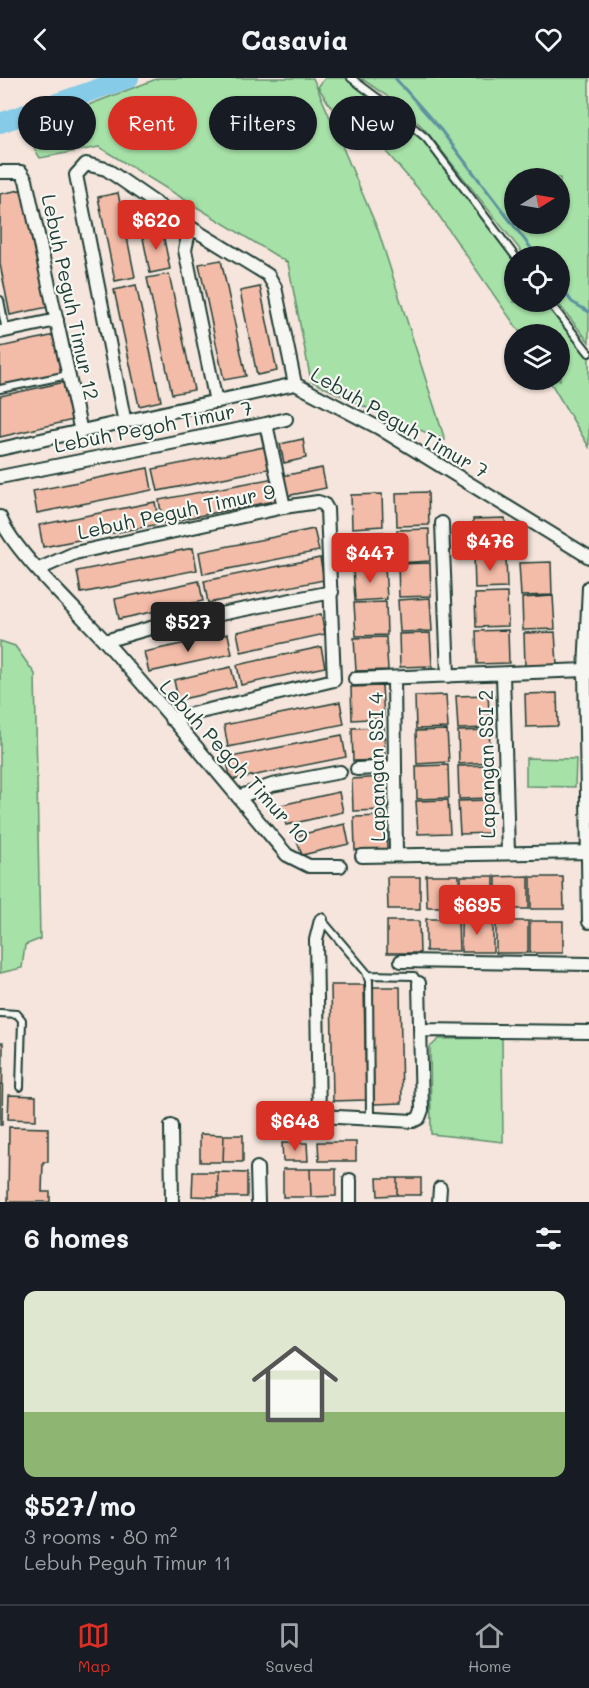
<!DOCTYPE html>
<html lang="en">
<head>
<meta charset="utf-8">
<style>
  body { margin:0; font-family:Mali,sans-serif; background:#242831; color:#f1f3f6; height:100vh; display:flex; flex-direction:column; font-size:22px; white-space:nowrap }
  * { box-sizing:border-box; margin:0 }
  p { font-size:20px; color:#9ea1a6 }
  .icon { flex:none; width:33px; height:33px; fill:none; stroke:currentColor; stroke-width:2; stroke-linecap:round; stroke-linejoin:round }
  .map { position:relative; height:1124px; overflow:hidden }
  .details { display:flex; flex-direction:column; background:#171b24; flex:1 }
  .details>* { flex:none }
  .guide { position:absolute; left:18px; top:18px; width:554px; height:54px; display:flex; gap:12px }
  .needle { width:39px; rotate:79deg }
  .controls { position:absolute; left:504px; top:90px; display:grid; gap:12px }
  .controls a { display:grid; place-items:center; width:66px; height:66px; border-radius:50%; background:#171b24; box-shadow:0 2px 4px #0004; font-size:30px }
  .price { position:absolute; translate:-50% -51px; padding:0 14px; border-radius:6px; background:#d93025; color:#fff; font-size:20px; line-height:39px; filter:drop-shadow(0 2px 3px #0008) }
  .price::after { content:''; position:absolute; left:50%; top:36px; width:18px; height:14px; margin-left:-9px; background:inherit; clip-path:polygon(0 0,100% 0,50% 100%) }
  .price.selected { background:#222; color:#fff }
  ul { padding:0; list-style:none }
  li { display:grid; align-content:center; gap:12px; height:318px; padding:0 24px }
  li+li { border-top:2px solid #363941 }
  li span { display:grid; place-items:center; height:186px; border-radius:12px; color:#555 }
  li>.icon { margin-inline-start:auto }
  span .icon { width:108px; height:108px; fill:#fffc; stroke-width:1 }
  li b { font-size:26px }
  h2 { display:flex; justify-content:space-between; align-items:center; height:72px; padding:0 24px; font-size:26px }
  .chip { padding:0 21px; border-radius:27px; background:#171b24; box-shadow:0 2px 4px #0004; font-size:21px; line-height:54px }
  .chip.selected { background:#d93025; color:#fff }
  header { display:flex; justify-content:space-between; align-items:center; height:78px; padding:0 24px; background:#171b24; font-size:27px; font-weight:800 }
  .dock { display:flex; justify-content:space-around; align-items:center; height:84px; border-top:2px solid #363941; background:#171b24; font-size:16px; color:#9ea1a6 }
  .dock a { display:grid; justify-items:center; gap:3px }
  .dock .selected { color:#d93025 }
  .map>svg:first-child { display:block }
</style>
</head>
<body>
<header><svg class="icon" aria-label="back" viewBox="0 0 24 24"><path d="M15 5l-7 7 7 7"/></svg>Casavia<svg class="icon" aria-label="heart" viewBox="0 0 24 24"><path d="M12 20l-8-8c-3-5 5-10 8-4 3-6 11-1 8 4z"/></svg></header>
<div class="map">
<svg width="589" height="1124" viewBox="0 0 589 1124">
  <rect width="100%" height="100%" fill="#f5e5dc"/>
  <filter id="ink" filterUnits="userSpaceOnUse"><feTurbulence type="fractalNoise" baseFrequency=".0167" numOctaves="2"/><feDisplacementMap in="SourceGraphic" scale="12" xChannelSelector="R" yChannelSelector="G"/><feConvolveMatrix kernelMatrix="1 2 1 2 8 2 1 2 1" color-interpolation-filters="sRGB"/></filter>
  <g filter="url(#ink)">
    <path fill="#a6e1a7" stroke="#628f6e" stroke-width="1.5" fill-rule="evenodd" d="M159 0H313L378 152 445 362 382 337 311 303 288 185 99 69 40 80 23 52Z
      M325 0H346L385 28 424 63 514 181V224H547L589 278V369L549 302H560V256H521L428 122 375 61 342 46 318 9Z
      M361 0H589V264L557 224H560V178H525L427 54 404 30ZM560 100V146H514V100Z
      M0 563 15 568 35 596 40 861 25 867 22 890 0 895Z
      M526 680 576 681 575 709 526 708Z
      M502 960 503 1064 431 1056 430 969 439 961Z"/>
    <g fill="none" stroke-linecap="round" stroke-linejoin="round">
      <path stroke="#5d929f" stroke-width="3" d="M395 0 440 51 537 178
        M560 208 572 224 589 234"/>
      <path stroke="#86cbe7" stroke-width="20" d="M0 45 129 0"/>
    </g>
    <path fill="#f3bca8" stroke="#1f3d34" stroke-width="1.5" d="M25 111 48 229 10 237 0 186V116Z
      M118 115 135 199 115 203 98 119Z
      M162 151 170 191 150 195 142 155Z
      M221 182 246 298 224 302 199 186Z
      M169 196 194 312 172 316 147 200Z
      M136 207 161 323 139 328 114 212Z
      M260 209 277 293 257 297 240 213Z
      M55 257 64 295 0 309V269Z
      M65 304 73 342 0 359V318Z
      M303 361 306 380 284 385 280 366Z
      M269 368 273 390 158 413 153 391Z
      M148 390 152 412 37 435 33 413Z
      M322 390 326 410 286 418 282 398Z
      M274 400 279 422 163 445 159 422Z
      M428 414 429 447 397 448 396 415Z
      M382 416 383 448 352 450 351 417Z
      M155 424 159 446 43 469 39 447Z
      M505 440 507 472 475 473 473 441Z
      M314 451 319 473 203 496 199 474Z
      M429 451 430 483 398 485 397 452Z
      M384 454 386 487 354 488 353 455Z
      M193 470 197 492 81 515 77 493Z
      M506 477 507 510 475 511 474 478Z
      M320 480 324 502 208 525 204 503Z
      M551 484 552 517 521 518 519 485Z
      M430 485 431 518 399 519 398 486Z
      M385 489 387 521 355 523 353 490Z
      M199 503 203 523 119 541 115 521Z
      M507 515 508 548 476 549 475 516Z
      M553 518 555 551 523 552 522 520Z
      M430 520 432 553 400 554 398 522Z
      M386 524 387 557 356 558 354 525Z
      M321 536 325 556 241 574 237 554Z
      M508 552 509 585 477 586 476 553Z
      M555 554 557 587 525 588 524 555Z
      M430 555 432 588 400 589 399 556Z
      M228 556 232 576 149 594 144 574Z
      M386 559 388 592 356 593 354 560Z
      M321 569 325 589 241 607 237 587Z
      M231 589 236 609 178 622 174 602Z
      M382 608 384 640 352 642 351 609Z
      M557 615 558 648 526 649 525 616Z
      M446 617 448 650 416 651 415 618Z
      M488 617 490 650 458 651 456 618Z
      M340 624 344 646 228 669 224 647Z
      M384 649 385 682 353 683 352 650Z
      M447 652 449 684 417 686 416 653Z
      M489 652 491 684 459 686 458 653Z
      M342 657 346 679 231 702 226 680Z
      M448 687 449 720 417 721 416 688Z
      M490 687 491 720 459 721 458 688Z
      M384 699 385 732 353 733 352 701Z
      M339 714 343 734 286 747 281 727Z
      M448 722 450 755 418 756 416 723Z
      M490 722 491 755 460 756 458 723Z
      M386 738 387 771 355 772 354 739Z
      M345 746 349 766 302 777 295 758Z
      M426 797H459V829H427Z
      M461 798H494V830H461Z
      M529 798V831H496V799Z
      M387 799H420V831H388Z
      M531 799H563L564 831H531Z
      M426 841H458L459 873H426Z
      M461 842H493V874H461Z
      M387 843H419L420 875H387Z
      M496 843H528V875H496Z
      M530 843H563V875H530Z
      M331 907H364L366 1022 333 1023Z
      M372 909H400L402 1025 374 1026Z
      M0 965H3L2 1047H0Z
      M9 1017 36 1018V1042L8 1041Z
      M9 1049 48 1050V1084H43L42 1114H50V1124H8Z
      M200 1056 224 1057 223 1084H200Z
      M224 1057H243V1084H223Z
      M318 1064H356V1083H319Z
      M282 1065H307L308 1083H283Z
      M283 1091H310L311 1119H283Z
      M310 1091H336V1118L311 1119Z
      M193 1094H218V1119L192 1118Z
      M218 1094 247 1095V1119H218Z
      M377 1100H397V1117L378 1118Z
      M397 1100H421V1117H397Z"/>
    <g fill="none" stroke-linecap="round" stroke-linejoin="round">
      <g stroke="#1f3d34" stroke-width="10">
        <path id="lane" d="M351 0 387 27 426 60 515 178
          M0 222 6 253
          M549 224 589 275
          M0 311 68 297
          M322 842 366 894 369 903 370 1040
          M367 897 414 898 419 905
          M0 935 17 936 22 942 20 1009"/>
      </g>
      <g stroke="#1f3d34" stroke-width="16">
        <path id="street" d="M0 94H21L26 102 81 354
          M190 149 185 172 216 324
          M0 254 57 242
          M125 345 76 97 86 86 106 91 190 149 268 197 275 209 295 306
          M266 346 286 341
          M0 371 295 306 379 350 589 479
          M0 399 266 346 284 429
          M0 439C12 472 77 532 103 561 166 631 226 705 287 777L309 788H340
          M442 445 448 598
          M39 491 75 475 284 429 318 424 324 426 327 431 334 602 171 641
          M589 509 585 592 589 844
          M105 563 154 549 332 514
          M503 596 508 775
          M394 600 396 777
          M355 601 585 592
          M357 691 395 689
          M238 719 272 707 340 694
          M362 778 587 774
          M321 842 316 862 319 1038 413 1043 419 1040 422 1032 419 905
          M401 883 589 886
          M420 952 589 954
          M171 1048 172 1124
          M257 1090 258 1124
          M350 1124V1102
          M439 1124 440 1110"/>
      </g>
      <use href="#lane" stroke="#f6f6f2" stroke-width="6"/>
      <use href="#street" stroke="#f6f6f2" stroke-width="12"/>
    </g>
  </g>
  <g text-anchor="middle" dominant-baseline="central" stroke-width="4.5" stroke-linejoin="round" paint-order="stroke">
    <g font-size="20" fill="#1f3d34" stroke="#f6f6f2">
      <text transform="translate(71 219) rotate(78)">Lebuh Peguh Timur 12</text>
      <text transform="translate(400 344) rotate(30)">Lebuh Peguh Timur 7</text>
      <text transform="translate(153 348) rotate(-11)">Lebuh Pegoh Timur 7</text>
      <text transform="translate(176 433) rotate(-12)">Lebuh Peguh Timur 9</text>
      <text transform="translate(235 683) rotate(48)">Lebuh Pegoh Timur 10</text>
      <text transform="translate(486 686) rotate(-91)">Lapangan SSI 2</text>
      <text transform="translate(376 689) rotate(-91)">Lapangan SSI 4</text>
    </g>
  </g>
</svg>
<div class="controls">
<a><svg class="needle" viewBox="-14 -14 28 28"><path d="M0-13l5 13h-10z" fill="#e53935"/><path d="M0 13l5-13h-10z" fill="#9ea1a6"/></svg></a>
<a><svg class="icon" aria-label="locate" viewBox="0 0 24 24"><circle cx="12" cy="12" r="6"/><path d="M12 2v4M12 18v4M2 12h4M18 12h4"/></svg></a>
<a><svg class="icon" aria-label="layers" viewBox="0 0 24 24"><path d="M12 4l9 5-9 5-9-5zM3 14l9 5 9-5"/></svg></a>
</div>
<b class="price" style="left:156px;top:173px">$620</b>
<b class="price" style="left:490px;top:494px">$476</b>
<b class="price" style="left:370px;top:506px">$447</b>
<b class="price selected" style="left:188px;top:575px">$527</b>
<b class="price" style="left:477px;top:858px">$695</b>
<b class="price" style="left:295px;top:1074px">$648</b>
<div class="guide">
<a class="chip">Buy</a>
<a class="chip selected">Rent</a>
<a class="chip">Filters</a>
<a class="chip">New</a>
</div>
</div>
<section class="details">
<h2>6 homes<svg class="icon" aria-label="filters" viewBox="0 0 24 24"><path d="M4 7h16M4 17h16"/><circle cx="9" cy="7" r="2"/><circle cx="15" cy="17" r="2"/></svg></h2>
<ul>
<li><span style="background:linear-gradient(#dfe7d0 65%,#8fb573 0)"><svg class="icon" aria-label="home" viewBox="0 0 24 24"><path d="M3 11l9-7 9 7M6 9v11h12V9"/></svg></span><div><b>$527/mo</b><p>3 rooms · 80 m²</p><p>Lebuh Peguh Timur 11</p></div></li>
</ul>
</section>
<nav class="dock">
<a class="selected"><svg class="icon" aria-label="map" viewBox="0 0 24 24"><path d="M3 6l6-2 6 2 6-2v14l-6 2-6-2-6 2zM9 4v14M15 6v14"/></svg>Map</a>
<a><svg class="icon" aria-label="saved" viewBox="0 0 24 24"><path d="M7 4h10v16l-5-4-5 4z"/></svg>Saved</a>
<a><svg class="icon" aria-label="home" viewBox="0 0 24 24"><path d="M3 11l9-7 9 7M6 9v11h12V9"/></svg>Home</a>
</nav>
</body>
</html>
